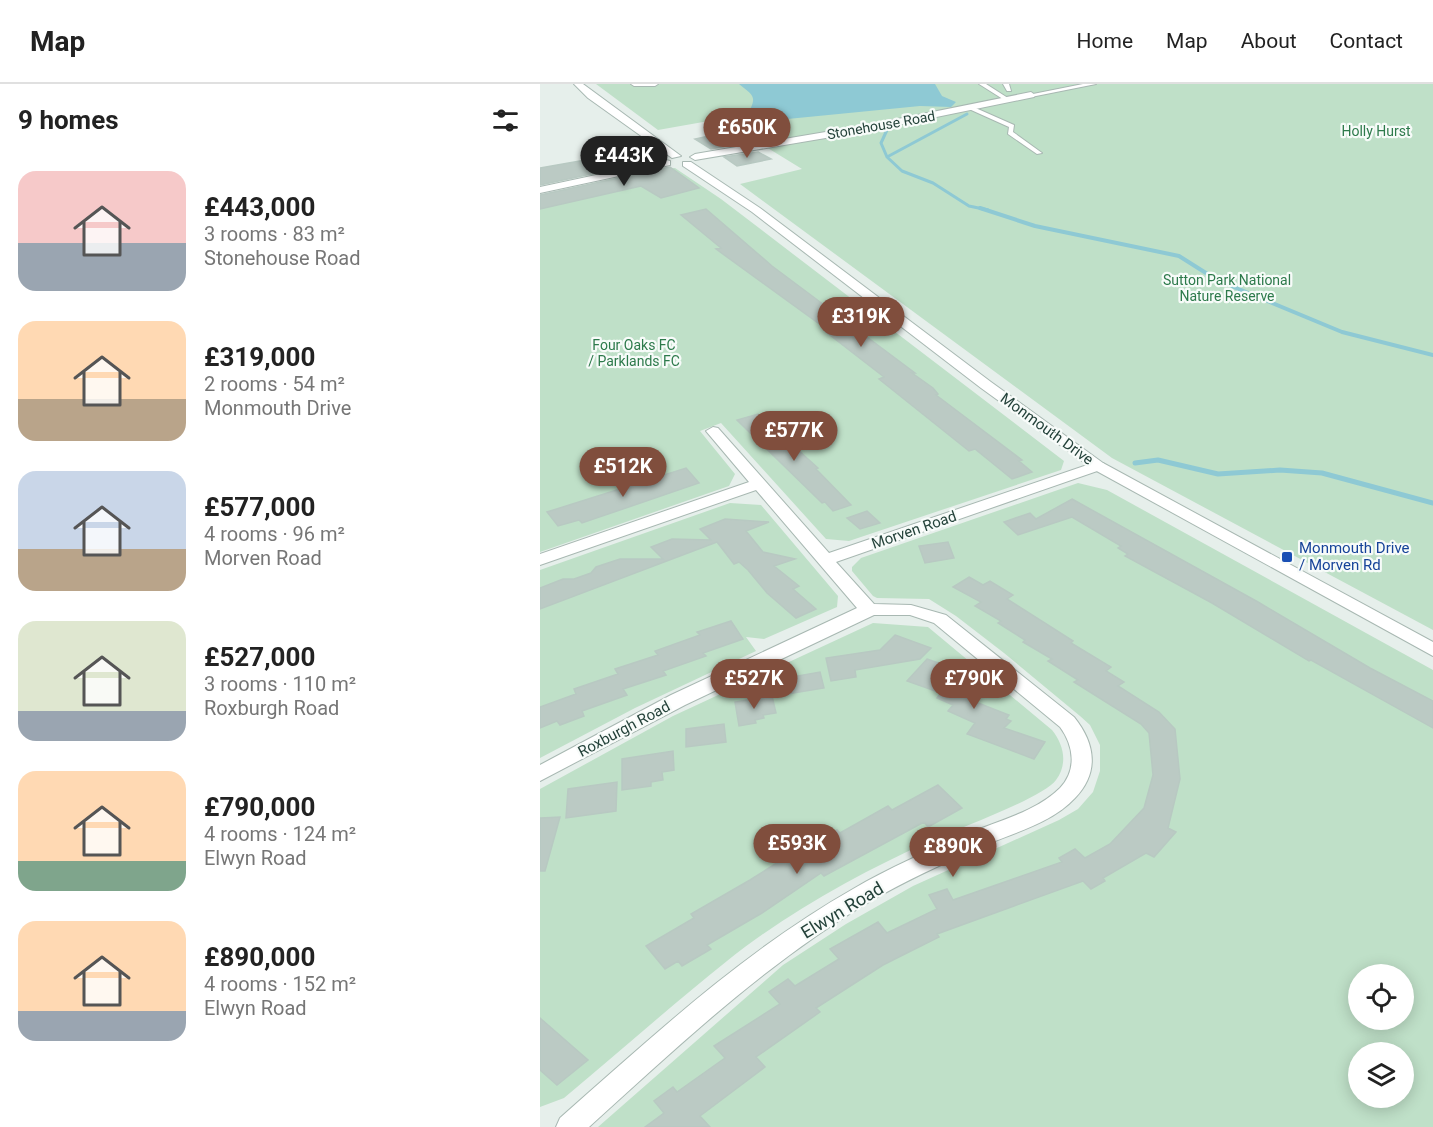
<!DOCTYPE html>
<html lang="en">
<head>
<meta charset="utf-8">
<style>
  body { margin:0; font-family:Roboto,sans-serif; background:#f2f2f2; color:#222; height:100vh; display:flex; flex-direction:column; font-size:22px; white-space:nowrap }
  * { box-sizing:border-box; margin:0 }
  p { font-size:20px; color:#767676 }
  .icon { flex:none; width:33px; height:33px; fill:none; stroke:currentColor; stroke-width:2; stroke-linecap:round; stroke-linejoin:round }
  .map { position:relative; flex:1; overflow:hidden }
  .side { display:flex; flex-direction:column; background:#fff; width:540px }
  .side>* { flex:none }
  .buttons { position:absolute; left:808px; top:880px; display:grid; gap:12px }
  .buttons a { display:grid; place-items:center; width:66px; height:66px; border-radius:50%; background:#fff; box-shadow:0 3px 15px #0003; font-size:30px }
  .price { position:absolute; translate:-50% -51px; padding:0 14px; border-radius:21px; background:#804e3d; color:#fff; font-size:20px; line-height:39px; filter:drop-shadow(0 2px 3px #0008) }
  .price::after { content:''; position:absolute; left:50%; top:36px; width:18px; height:14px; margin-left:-9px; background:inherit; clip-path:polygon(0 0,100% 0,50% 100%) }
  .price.on { background:#222; color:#fff }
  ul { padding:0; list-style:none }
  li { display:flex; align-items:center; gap:18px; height:150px; padding:0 18px }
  li span { display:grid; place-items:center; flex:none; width:168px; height:120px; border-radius:18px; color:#555 }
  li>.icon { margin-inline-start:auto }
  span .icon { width:72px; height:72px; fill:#fffc; stroke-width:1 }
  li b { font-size:26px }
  h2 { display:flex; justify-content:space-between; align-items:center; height:72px; padding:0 18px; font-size:26px }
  header { display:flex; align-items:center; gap:36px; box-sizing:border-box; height:84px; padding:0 30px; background:#fff; border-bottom:2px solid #e0e0e0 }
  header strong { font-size:28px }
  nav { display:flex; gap:33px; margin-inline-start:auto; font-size:21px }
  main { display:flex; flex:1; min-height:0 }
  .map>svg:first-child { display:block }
</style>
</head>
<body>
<header>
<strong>Map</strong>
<nav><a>Home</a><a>Map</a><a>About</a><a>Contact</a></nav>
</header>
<main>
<section class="side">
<h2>9 homes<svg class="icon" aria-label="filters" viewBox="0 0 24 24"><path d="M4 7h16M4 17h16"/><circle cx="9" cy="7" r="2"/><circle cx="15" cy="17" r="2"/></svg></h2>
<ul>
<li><span style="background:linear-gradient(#f6c9c9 60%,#9aa5b1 0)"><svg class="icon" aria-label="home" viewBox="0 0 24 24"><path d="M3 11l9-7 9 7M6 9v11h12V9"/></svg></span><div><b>£443,000</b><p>3 rooms · 83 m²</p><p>Stonehouse Road</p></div></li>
<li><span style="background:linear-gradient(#ffd9b3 65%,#b9a48a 0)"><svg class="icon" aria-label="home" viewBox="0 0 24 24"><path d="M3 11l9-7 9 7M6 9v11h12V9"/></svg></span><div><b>£319,000</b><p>2 rooms · 54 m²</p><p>Monmouth Drive</p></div></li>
<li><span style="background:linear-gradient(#c9d6e8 65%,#b9a48a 0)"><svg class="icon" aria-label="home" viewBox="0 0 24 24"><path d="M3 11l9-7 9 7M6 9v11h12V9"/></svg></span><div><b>£577,000</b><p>4 rooms · 96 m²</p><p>Morven Road</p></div></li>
<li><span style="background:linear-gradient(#dfe7d0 75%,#9aa5b1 0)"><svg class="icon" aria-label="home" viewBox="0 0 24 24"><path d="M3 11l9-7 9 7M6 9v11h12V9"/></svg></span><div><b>£527,000</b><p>3 rooms · 110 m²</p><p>Roxburgh Road</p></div></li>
<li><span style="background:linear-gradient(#ffd9b3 75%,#7fa58c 0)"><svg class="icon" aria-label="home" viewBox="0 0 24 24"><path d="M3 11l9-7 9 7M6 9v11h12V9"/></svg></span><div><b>£790,000</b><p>4 rooms · 124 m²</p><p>Elwyn Road</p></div></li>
<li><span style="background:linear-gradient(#ffd9b3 75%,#9aa5b1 0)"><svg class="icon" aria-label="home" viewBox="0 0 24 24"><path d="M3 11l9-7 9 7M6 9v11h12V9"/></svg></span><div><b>£890,000</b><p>4 rooms · 152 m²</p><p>Elwyn Road</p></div></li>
</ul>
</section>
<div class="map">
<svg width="893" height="1043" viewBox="0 0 893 1043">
  <rect width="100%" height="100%" fill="#e6efeb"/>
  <path fill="#bfe0c8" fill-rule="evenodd" d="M56 0H893V546L572 374 200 100 262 85 180 35 118 46Z
    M135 84 181 115 524 377 521 386 309 457 286 455 181 339 160 347 195 390 189 402 0 468V111L116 85Z
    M538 399 567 406 893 586V1043H58L243 881 306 840 373 802 519 736 538 725 553 708 560 687V661L550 641 540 632 464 569 416 532 389 515 337 514 333 512 312 487V483L321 474ZM819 891H864V936H819ZM819 969H864V1014H819Z
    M190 419 221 421 298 512 297 523 224 555 206 553 216 567 95 624 0 674V486Z
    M333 539 388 543 512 646C524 661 528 680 516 696 503 714 415 746 390 757 320 789 248 828 187 877 132 921 79 968 24 1014L0 1023V705L133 632Z"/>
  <path fill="#8ec9d4" d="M199 0H395L402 12 416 18 411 23 380 22 216 38 209 36 207 32C217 12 215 13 199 0Z"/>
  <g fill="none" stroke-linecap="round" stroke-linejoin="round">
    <path stroke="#8ec9d4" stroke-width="3" d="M427 30 347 73 362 87 393 99 429 122 448 126
      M347 46 341 59 347 73"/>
    <path stroke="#8ec9d4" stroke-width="4" d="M440 124 495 142 639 172 677 196 802 248 893 271"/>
    <path stroke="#8ec9d4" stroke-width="5" d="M595 379 618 376 678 390 740 386 782 389 893 419"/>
  </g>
  <path fill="#bbcac4" stroke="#b8c9c2" stroke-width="1.5" d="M182 49 204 59 171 65 155 55Z
    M102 66 117 76 0 101V84Z
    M218 68 231 75 197 82 184 73Z
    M130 83 159 104 121 114 101 102 0 125V111Z
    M166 125 232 182 375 289H372L393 304 398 310 396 311 482 376 479 377 492 388 472 395 435 365 429 367 339 295 344 293 286 248 289 247 176 165 181 164 141 131Z
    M218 330 278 384 276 385 311 421 293 427 285 418 282 419 197 336Z
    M146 384 159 399 42 439 39 436 18 442 7 428Z
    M532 415 718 518 830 584 893 617V644L771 576 769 577 672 519 585 472 588 470 578 464 581 462 532 433 478 451 464 438 490 429 496 435Z
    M327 427 340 439 320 445 307 434Z
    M185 435 229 438 206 447 223 468 255 475 234 482 259 502 253 505 276 525 256 534 227 509 208 486 199 478 194 480 177 458 0 525V504L23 495H34L51 489 56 483 80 475H123L111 463 132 455 171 456 160 445Z
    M408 458 414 474 385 479 379 462Z
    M429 493 443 501 450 497 473 511 467 515 533 557 531 559 571 583 566 587 584 598 578 602 619 628 635 645 640 695 628 744 636 748 614 773 606 769 563 794 565 797 551 805 543 797 474 822 397 850 399 853 343 881 276 924 280 928 216 973 225 983 160 1032 170 1043H105L124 1029 114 1017 133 1003 137 1008 185 974 174 962 240 920 229 908 248 895 255 902 299 875 290 865 338 838 347 849 397 825 389 811 407 805 413 816 522 778 519 774 535 765 545 774 570 760 604 724 613 691 609 649 601 640 534 598 538 596 508 577 512 575 483 558 485 556 458 539 461 537 435 522 441 518 413 503Z
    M191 537 203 555 163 569 166 572 123 587 126 591 83 605 87 611 42 627 44 632 20 641 17 637 0 644V623L36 610 34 605 78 590 75 585 118 571 115 567 160 551 157 548Z
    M355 551 391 564 380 575 315 586 316 593 291 597 286 574 340 566Z
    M387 575 416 585 408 595 442 608 433 617 469 631 466 635 471 637 464 644 505 658 494 675 427 650 435 639 408 627 413 621 397 614 401 609 367 597Z
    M280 588 284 604 248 610 246 594Z
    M232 612 236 629 223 631 224 634 215 636 216 639 199 642 195 618Z
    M184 640 186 658 146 663V645Z
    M133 667 134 686 122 688 123 696 111 698V702L82 706V675Z
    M77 698 76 727 26 734 28 705Z
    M398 701 422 724 388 743 384 738 284 792 281 789 222 829 167 861 171 865 142 882 138 877 125 885 106 862 154 834 151 830 210 796 246 773 297 746 300 749 348 722 352 726Z
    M20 733 5 787H0V734Z
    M0 934 48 976 17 1001 0 986Z"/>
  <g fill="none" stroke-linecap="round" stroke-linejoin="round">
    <g stroke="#a8b8b2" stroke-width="2">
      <path id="service" d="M91 0H118L115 2H94Z
        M439 0H446L471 16 466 17Z
        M463 0H469L471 7H467Z
        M543 0H556L491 13 488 11Z
        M431 22 474 41 473 48 502 69 497 70 468 50 469 43 429 25Z"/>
    </g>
    <g stroke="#a8b8b2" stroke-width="2">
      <path id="minor" d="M491 8 495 11 494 13 333 46 155 76 150 73 155 70 333 40Z
        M173 343 178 344 289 469 553 379H563L566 382 563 385 296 478 334 520 371 521 406 531 534 633C555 659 560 688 535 714 512 739 473 749 443 762 404 779 365 797 329 818 225 880 138 962 49 1043H16L20 1034C113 952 204 867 313 805 349 784 388 767 427 750 457 737 496 728 520 704 537 686 534 662 520 643L394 539 370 531H334L145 621 0 697V681L131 611 317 524 216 406 0 481V470L209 398 166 347Z"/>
    </g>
    <g stroke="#a8b8b2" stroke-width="2">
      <path id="tertiary" d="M34 0H43L141 72 132 74 48 14Z
        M126 76 130 77V81L0 109V103Z
        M143 78H151L220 124 451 298 563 379 893 558V572L553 385 441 304 212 128 143 82Z"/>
    </g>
    <use href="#service" fill="#fff" fill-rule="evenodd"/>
    <use href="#minor" fill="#fff" fill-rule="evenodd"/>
    <use href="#tertiary" fill="#fff" fill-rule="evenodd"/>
  </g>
  <rect fill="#1a4fb4" stroke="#f7fbf9" stroke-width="2" x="741" y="467" width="12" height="12" rx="3"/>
  <g text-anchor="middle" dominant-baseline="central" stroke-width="4.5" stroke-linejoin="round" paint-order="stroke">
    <g font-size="14" fill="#24423a" stroke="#f7fbf9">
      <text transform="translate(341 41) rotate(-10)">Stonehouse Road</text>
    </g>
    <g font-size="14" fill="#2d7a4b" stroke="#f7fbf9">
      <text x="836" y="47">Holly Hurst</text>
      <text x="687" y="196">Sutton Park National<tspan x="687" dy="16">Nature Reserve</tspan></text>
      <text x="94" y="261">Four Oaks FC<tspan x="94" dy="16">/ Parklands FC</tspan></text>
    </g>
    <g font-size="15" fill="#24423a" stroke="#f7fbf9">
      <text transform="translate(507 345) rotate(36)">Monmouth Drive</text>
      <text transform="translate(374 446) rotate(-19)">Morven Road</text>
      <text transform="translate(84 645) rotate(-28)">Roxburgh Road</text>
    </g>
    <g font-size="15" fill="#164399" stroke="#f7fbf9" text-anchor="start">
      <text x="759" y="464">Monmouth Drive<tspan x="759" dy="17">/ Morven Rd</tspan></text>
    </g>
    <g font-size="18" fill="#24423a" stroke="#f7fbf9">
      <text transform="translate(302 826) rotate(-31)">Elwyn Road</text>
    </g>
  </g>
</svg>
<div class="buttons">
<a><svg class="icon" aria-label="locate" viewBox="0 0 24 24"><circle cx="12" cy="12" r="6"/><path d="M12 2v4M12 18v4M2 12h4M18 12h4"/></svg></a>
<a><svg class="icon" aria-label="layers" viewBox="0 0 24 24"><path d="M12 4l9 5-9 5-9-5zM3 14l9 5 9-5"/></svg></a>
</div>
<b class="price" style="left:207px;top:75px">£650K</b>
<b class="price on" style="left:84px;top:103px">£443K</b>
<b class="price" style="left:321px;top:264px">£319K</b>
<b class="price" style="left:254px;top:378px">£577K</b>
<b class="price" style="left:83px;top:414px">£512K</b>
<b class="price" style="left:214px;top:626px">£527K</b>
<b class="price" style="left:434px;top:626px">£790K</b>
<b class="price" style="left:257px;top:791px">£593K</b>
<b class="price" style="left:413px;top:794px">£890K</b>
</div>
</main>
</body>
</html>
